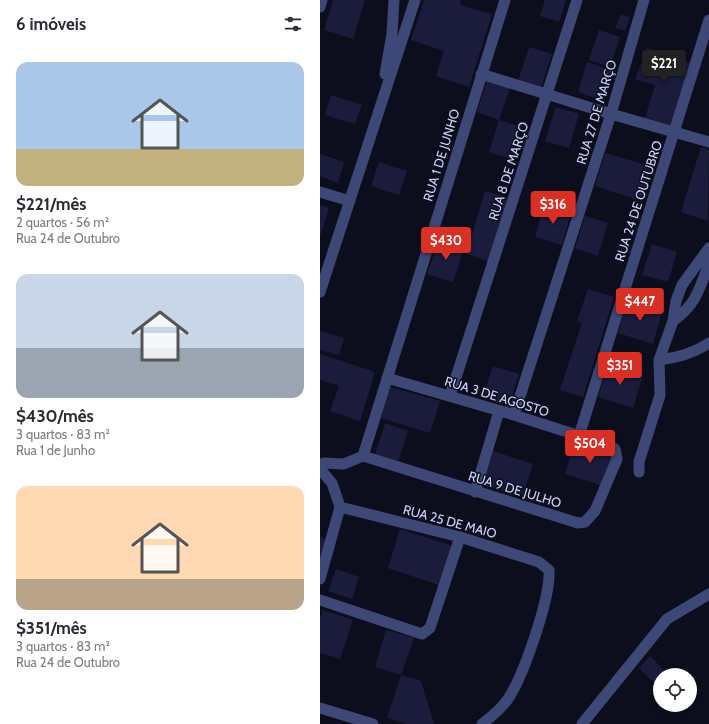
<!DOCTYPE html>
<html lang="pt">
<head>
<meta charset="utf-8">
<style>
  body { margin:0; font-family:Cabin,sans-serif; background:#f7f7f7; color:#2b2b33; height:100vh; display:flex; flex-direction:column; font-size:15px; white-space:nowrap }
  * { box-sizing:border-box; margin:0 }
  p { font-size:13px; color:#7c7c81 }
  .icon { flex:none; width:22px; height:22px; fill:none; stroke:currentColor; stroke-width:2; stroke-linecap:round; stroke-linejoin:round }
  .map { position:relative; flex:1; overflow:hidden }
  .side { display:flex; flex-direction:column; background:#fff; width:320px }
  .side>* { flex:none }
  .buttons { position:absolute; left:333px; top:668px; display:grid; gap:8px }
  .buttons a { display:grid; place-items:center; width:44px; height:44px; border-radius:50%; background:#fff; box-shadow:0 2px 6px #0003; font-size:20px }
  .price { position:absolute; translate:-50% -34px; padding:0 9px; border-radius:4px; background:#d93025; color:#fff; font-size:13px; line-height:26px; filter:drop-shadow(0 1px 2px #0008) }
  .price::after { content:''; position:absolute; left:50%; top:24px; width:12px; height:9px; margin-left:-6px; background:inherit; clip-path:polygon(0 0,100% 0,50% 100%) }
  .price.on { background:#222; color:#fff }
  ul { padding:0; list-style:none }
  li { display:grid; align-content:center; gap:8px; height:212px; padding:0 16px }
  li span { display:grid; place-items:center; height:124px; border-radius:12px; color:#555 }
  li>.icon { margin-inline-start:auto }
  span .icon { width:72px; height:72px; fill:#fffc; stroke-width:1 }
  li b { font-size:17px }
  h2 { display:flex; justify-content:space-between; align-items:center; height:48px; padding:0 16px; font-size:17px }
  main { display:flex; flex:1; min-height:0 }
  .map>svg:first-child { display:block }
</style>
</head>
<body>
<main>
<section class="side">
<h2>6 imóveis<svg class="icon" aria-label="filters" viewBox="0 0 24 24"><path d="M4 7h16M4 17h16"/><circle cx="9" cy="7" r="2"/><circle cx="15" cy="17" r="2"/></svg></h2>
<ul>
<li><span style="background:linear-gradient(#a9c7e8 70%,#c2b280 0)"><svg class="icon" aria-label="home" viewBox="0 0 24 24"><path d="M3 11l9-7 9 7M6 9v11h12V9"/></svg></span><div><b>$221/mês</b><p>2 quartos · 56 m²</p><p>Rua 24 de Outubro</p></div></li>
<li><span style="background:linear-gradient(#c9d6e8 60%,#9aa5b1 0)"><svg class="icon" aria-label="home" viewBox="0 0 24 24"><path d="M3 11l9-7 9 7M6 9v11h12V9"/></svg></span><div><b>$430/mês</b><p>3 quartos · 83 m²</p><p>Rua 1 de Junho</p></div></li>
<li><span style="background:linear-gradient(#ffd9b3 75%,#b9a48a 0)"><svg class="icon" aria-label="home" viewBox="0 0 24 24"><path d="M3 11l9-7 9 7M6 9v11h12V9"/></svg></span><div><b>$351/mês</b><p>3 quartos · 83 m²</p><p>Rua 24 de Outubro</p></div></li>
</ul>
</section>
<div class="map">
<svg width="389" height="724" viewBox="0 0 389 724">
  <rect width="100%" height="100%" fill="#0d0e1d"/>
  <path fill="#1b1c3c" d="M13 0H45L33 39 4 30Z
    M104 0H141L140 5 172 14 149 87 116 76 124 51 91 40Z
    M225 0H246L239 22 220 16Z
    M301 14 310 17 305 31 295 28Z
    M279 30 300 37 290 67 269 60Z
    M209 47 232 54 221 88 198 81Z
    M327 48 372 63 351 125 325 118 335 85 315 79Z
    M267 62 295 71 284 101 258 92Z
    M167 80 190 88 179 120 201 127 191 159 169 152 179 120 157 112Z
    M11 95 42 105 35 124 5 115Z
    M236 107 259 114 249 148 225 141Z
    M381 147 389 150 388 221 361 212Z
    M285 153 333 167 322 201 275 186Z
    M0 154 24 162 18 183 0 176Z
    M59 162 87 171 79 195 51 186Z
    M165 191 189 198 168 261 146 254Z
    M0 205 9 208 0 237Z
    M224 205 251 213 242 245 215 237Z
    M265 216 288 223 278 256 255 248Z
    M119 240 144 248 133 282 107 274Z
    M332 244 357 252 348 282 322 275Z
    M268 289 294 297 263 397 240 390 262 323 257 321Z
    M307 301 342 312 333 344 298 333Z
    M0 331 24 338 19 355 0 350Z
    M0 354 55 372 40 421 10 411 19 386 0 380Z
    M288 364 323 376 313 408 278 397Z
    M173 366 199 374 189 405 163 397Z
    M70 387 120 401 110 433 61 418Z
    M65 423 88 431 78 462 55 455Z
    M255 442 296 454 283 486 245 474Z
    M173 451 213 464 202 497 163 485Z
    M80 529 133 546 119 585 68 568Z
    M0 537 7 540 0 560Z
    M16 569 39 577 32 599 8 591Z
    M3 610 33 620 20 659 0 653V618Z
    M66 630 94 638 81 675 101 681 114 724H86L67 718 81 675 55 667Z
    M330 656 349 675H340V683L339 681 335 684 319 668Z"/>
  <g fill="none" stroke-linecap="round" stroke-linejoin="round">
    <path stroke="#3d4877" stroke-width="11" d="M0 7 2 0
      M65 74 72 34 74 0
      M161 74 291 114 389 142
      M0 192 30 201
      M0 292 95 0
      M353 321C376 305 380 288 389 263
      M339 360C357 358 374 353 389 343
      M130 396 257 0
      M194 415 291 114 324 0
      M259 436 389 20
      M43 456 258 523 265 522 275 511 297 459 295 449 288 445 194 415 67 378
      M43 456 185 0
      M0 465 4 463 24 464 43 456
      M0 469 12 483 20 507
      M319 472V462L340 395 339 360 353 321 356 301 362 285 389 248
      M155 492 179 411
      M20 507 140 537 219 562 229 570C231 597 202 682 185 703 178 711 170 718 162 724
      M0 579 20 507
      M0 600 102 634 110 628 140 537
      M0 708 53 724
      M262 724 347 619 389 594"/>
  </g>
  <g text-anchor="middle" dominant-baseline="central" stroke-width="3" stroke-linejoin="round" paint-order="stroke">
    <g font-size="13" fill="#ced3fa" stroke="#0d0e1d">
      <text transform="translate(276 112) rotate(-73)">RUA 27 DE MARÇO</text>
      <text transform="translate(121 155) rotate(-73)">RUA 1 DE JUNHO</text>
      <text transform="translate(188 171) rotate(-72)">RUA 8 DE MARÇO</text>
      <text transform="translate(318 201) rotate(-72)">RUA 24 DE OUTUBRO</text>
      <text transform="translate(177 396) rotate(17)">RUA 3 DE AGOSTO</text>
      <text transform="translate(195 489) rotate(17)">RUA 9 DE JULHO</text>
      <text transform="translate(130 521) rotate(15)">RUA 25 DE MAIO</text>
    </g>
  </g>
</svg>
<div class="buttons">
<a><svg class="icon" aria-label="locate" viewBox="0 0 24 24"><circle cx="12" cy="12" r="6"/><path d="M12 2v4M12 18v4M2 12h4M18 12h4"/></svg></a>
</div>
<b class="price on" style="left:344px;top:84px">$221</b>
<b class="price" style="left:233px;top:225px">$316</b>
<b class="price" style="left:126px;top:261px">$430</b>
<b class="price" style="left:320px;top:322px">$447</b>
<b class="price" style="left:300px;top:386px">$351</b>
<b class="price" style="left:270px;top:464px">$504</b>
</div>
</main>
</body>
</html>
